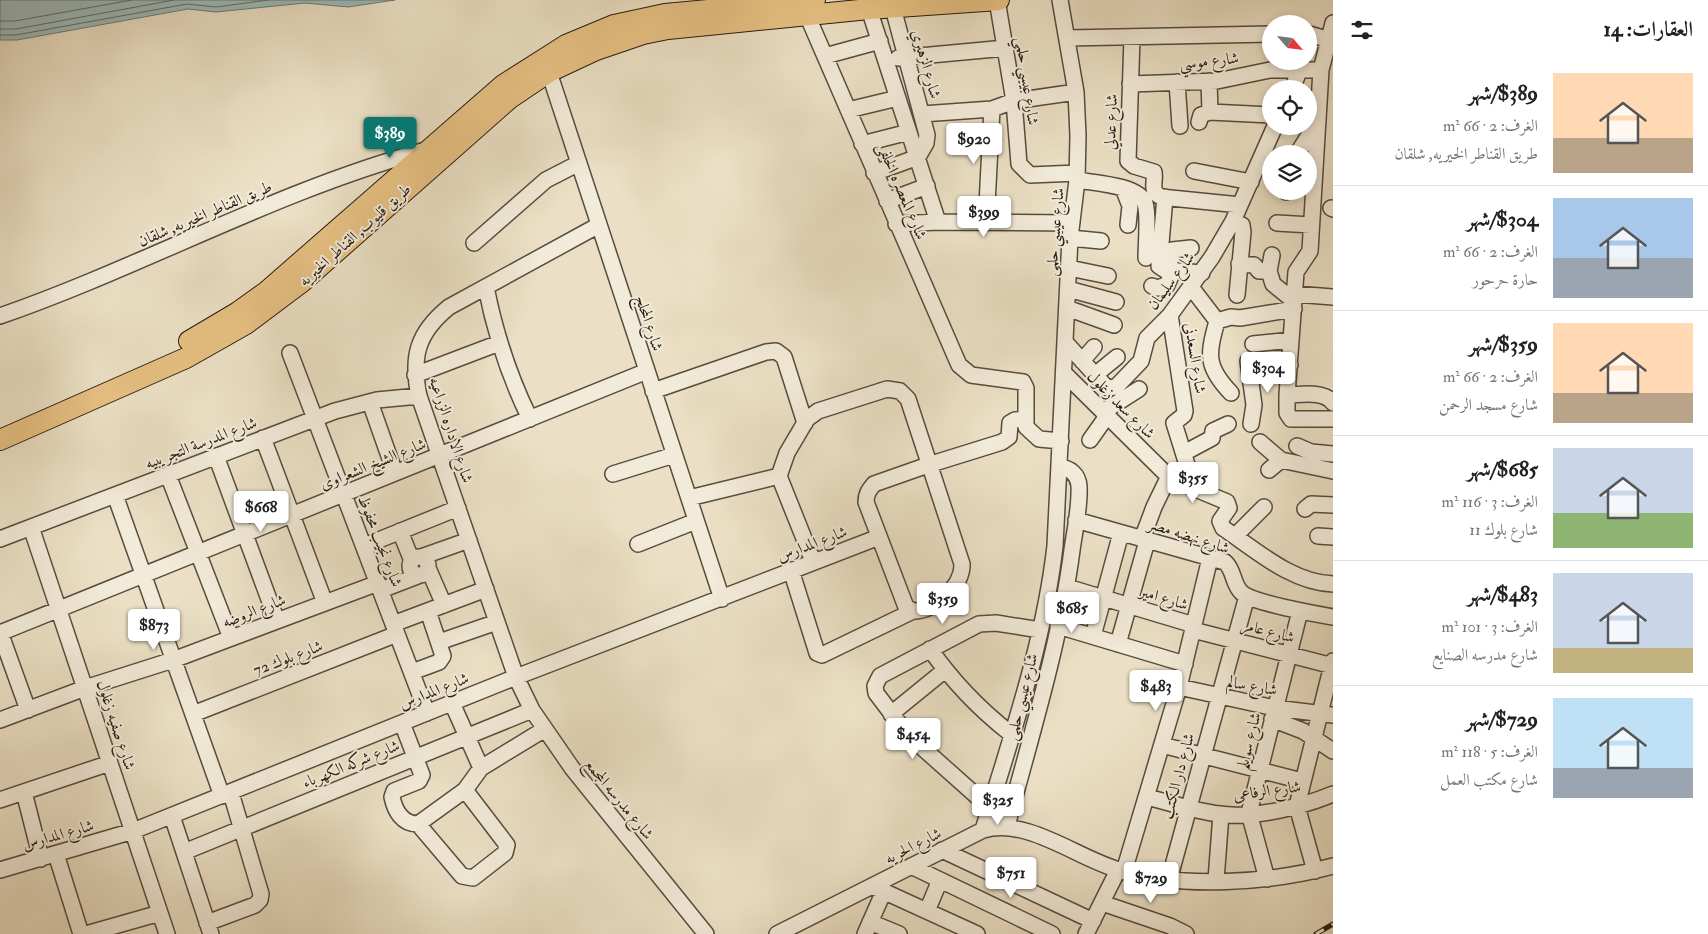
<!DOCTYPE html>
<html lang="ar">
<head>
<meta charset="utf-8">
<style>
  body { margin:0; font-family:"IM FELL Double Pica",Amiri,serif; background:#f6f6f6; color:#222; direction:rtl; height:100vh; display:flex; flex-direction:column; font-size:19px; white-space:nowrap }
  * { box-sizing:border-box; margin:0 }
  p { font-size:16px; color:#767676 }
  .icon { flex:none; width:28px; height:28px; fill:none; stroke:currentColor; stroke-width:2; stroke-linecap:round; stroke-linejoin:round }
  .map { position:relative; flex:1; overflow:hidden; direction:ltr }
  .panel { display:flex; flex-direction:column; background:#fff; width:375px }
  .panel>* { flex:none }
  .needle { width:32px; rotate:118deg }
  .controls { position:absolute; left:1262px; top:15px; display:grid; gap:10px }
  .controls a { display:grid; place-items:center; width:55px; height:55px; border-radius:50%; background:#fff; box-shadow:0 2px 8px #0003; font-size:25px }
  .price { position:absolute; translate:-50% -42px; padding:0 11px; border-radius:5px; background:#fff; color:#222; font-size:16px; line-height:32px; filter:drop-shadow(0 1px 2px #0008) }
  .price::after { content:''; position:absolute; left:50%; top:30px; width:15px; height:11px; margin-left:-8px; background:inherit; clip-path:polygon(0 0,100% 0,50% 100%) }
  .price.selected { background:#0f766e; color:#fff }
  ul { padding:0; list-style:none }
  li { display:flex; align-items:center; gap:15px; height:125px; padding:0 15px }
  li+li { border-top:1px solid #e0e0e0 }
  li span { display:grid; place-items:center; flex:none; width:140px; height:100px; border-radius:0px; color:#555 }
  li>.icon { margin-inline-start:auto }
  span .icon { width:60px; height:60px; fill:#fffc; stroke-width:1 }
  li b { font-size:21px }
  h2 { display:flex; justify-content:space-between; align-items:center; height:60px; padding:0 15px; font-size:21px }
  main { display:flex; flex:1; min-height:0 }
  .map>svg:first-child { display:block }
</style>
</head>
<body>
<main>
<section class="panel">
<h2>العقارات: 14<svg class="icon" aria-label="filters" viewBox="0 0 24 24"><path d="M4 7h16M4 17h16"/><circle cx="9" cy="7" r="2"/><circle cx="15" cy="17" r="2"/></svg></h2>
<ul>
<li><span style="background:linear-gradient(#ffd9b3 65%,#b9a48a 0)"><svg class="icon" aria-label="home" viewBox="0 0 24 24"><path d="M3 11l9-7 9 7M6 9v11h12V9"/></svg></span><div><b>$389/شهر</b><p>الغرف: 2 · 66 m²</p><p>طريق القناطر الخيريه, شلقان</p></div></li>
<li><span style="background:linear-gradient(#a9c7e8 60%,#9aa5b1 0)"><svg class="icon" aria-label="home" viewBox="0 0 24 24"><path d="M3 11l9-7 9 7M6 9v11h12V9"/></svg></span><div><b>$304/شهر</b><p>الغرف: 2 · 66 m²</p><p>حارة حرحور</p></div></li>
<li><span style="background:linear-gradient(#ffd9b3 70%,#b9a48a 0)"><svg class="icon" aria-label="home" viewBox="0 0 24 24"><path d="M3 11l9-7 9 7M6 9v11h12V9"/></svg></span><div><b>$359/شهر</b><p>الغرف: 2 · 66 m²</p><p>شارع مسجد الرحمن</p></div></li>
<li><span style="background:linear-gradient(#c9d6e8 65%,#8fb573 0)"><svg class="icon" aria-label="home" viewBox="0 0 24 24"><path d="M3 11l9-7 9 7M6 9v11h12V9"/></svg></span><div><b>$685/شهر</b><p>الغرف: 3 · 116 m²</p><p>شارع بلوك 11</p></div></li>
<li><span style="background:linear-gradient(#c9d6e8 75%,#c2b280 0)"><svg class="icon" aria-label="home" viewBox="0 0 24 24"><path d="M3 11l9-7 9 7M6 9v11h12V9"/></svg></span><div><b>$483/شهر</b><p>الغرف: 3 · 101 m²</p><p>شارع مدرسه الصنايع</p></div></li>
<li><span style="background:linear-gradient(#bfe0f5 70%,#9aa5b1 0)"><svg class="icon" aria-label="home" viewBox="0 0 24 24"><path d="M3 11l9-7 9 7M6 9v11h12V9"/></svg></span><div><b>$729/شهر</b><p>الغرف: 5 · 118 m²</p><p>شارع مكتب العمل</p></div></li>
</ul>
</section>
<div class="map">
<svg width="1333" height="934" viewBox="0 0 1333 934">
  <rect width="100%" height="100%" fill="#ebe0c5"/>
  <filter id="stains"><feTurbulence type="fractalNoise" baseFrequency=".004" numOctaves="4"/><feColorMatrix values="0 0 0 0 .2 0 0 0 0 .09 0 0 0 0 .02 0 0 0 .5 -.17"/></filter>
  <radialGradient id="worn" r=".72"><stop offset=".6" stop-color="#630" stop-opacity="0"/><stop offset="1" stop-color="#630" stop-opacity=".3"/></radialGradient>
  <path fill="#9bbbbc" stroke="#6c7b78" d="M0 0H395L348 7 305 3 216 12 188 9 17 40H0Z"/>
  <g fill="none" stroke-linecap="round" stroke-linejoin="round">
    <path stroke="#606b68" stroke-width="1" d="M0 21H15L132 0
      M0 29H16L174 0
      M0 35H16L187 4 216 7 268 0"/>
    <g stroke="#574c40" stroke-width="18">
      <path id="minor" d="M997 0 1014 101 1019 164 1030 175 1077 173
        M869 9 938 222
        M807 15 959 365 971 375 1023 382 1026 388V427L1039 439 1061 441
        M1333 23 1321 70 1310 251 1296 272 1287 395C1301 395 1324 390 1333 403
        M1309 34 1333 41
        M1132 37 1128 161 1134 166 1154 172C1156 182 1149 191 1161 197L1240 205
        M1067 38 1271 34
        M825 56 880 41
        M898 58 1006 48
        M546 63 722 599
        M1209 81 1210 112
        M1177 82 1180 126
        M1130 84 1217 81 1270 70H1321
        M1292 89 1300 69
        M848 110 898 98
        M922 114 992 109 1014 101 1076 92
        M1199 122 1201 115 1210 112 1271 115
        M862 144 909 132
        M1297 154 1318 121
        M1194 171 1251 182
        M874 173 918 157 926 143 927 135 893 8
        M1077 180C1094 183 1139 185 1145 203 1149 216 1146 243 1146 258
        M1123 188 1130 206 1128 225
        M1286 192V191
        M1165 197 1159 266 1165 270 1202 273
        M887 201 927 186
        M1331 208 1333 209
        M1233 221 1242 225 1243 232 1237 295
        M986 223 992 109
        M1277 223 1311 225
        M896 224 938 222 1072 223
        M599 225 449 307C417 333 411 357 419 396L516 677 532 710 572 768 706 934
        M1070 238 1101 241
        M474 243 546 180 579 163
        M1239 264 1254 265 1259 271H1269L1273 284 1294 301
        M1069 268 1108 276
        M1169 270 1172 250 1191 248
        M1269 271 1272 255
        M1152 286 1157 288 1167 285 1173 271
        M486 287C495 333 509 376 530 419
        M1191 287 1217 321 1231 317 1240 318 1294 309
        M1068 289 1116 302
        M1295 294 1333 297
        M1067 308 1114 325
        M0 316C144 266 278 190 426 150
        M1217 321C1208 354 1205 366 1231 393
        M1066 343 1107 388 1116 387 1141 361 1147 338 1170 315 1212 257 1233 221 1275 126
        M1253 344 1291 340
        M290 353 427 713
        M1082 361 1094 347
        M1248 361 1254 405 1251 424
        M1250 372 1290 365
        M1064 373 1164 472 1186 485 1227 502 1229 508 1220 521 1223 528C1256 550 1292 583 1333 584
        M415 375 499 343
        M1095 375 1117 357
        M653 391 766 352 776 351 784 357 805 423
        M1287 395V413L1291 419H1333
        M370 402 395 473
        M1103 412 1139 389
        M263 438 325 603
        M1090 440 1107 416
        M1260 442 1281 460 1333 471
        M1297 446 1311 452 1333 454
        M1184 453 1212 438 1213 431 1228 424
        M216 456 277 621
        M1269 470 1281 460
        M613 474 674 455
        M168 475 231 638
        M115 495 222 796
        M689 498 779 476
        M1305 509 1311 504 1333 505
        M1076 520 1225 562C1235 571 1232 584 1242 593 1254 603 1315 614 1333 617
        M31 527 167 934
        M400 531 412 561
        M1235 536 1264 507
        M1318 536 1333 537
        M0 539 335 411 377 400 419 396
        M1142 539 1154 507 1169 476 1185 471 1188 468 1174 423 1184 415 1185 411 1170 315
        M638 544 696 521
        M364 546 458 508
        M421 557 469 540
        M410 566a9 9 0 1 1 18 0a9 9 0 1 1-18 0Z
        M813 561 779 476 787 453 807 419 818 411 887 389 900 391 908 399 962 564C963 586 934 612 913 611L906 607 866 502C866 494 869 490 874 484L928 465 1002 442 1009 437 1010 423 1015 420 1025 419
        M428 568 444 605
        M791 570 817 653 822 655 913 611
        M1067 587 1194 625
        M381 590 420 575
        M393 624 486 589
        M1058 626 1185 664
        M1193 630 1333 666
        M0 632 28 710
        M0 633 647 371
        M1093 636 1121 533
        M439 642 497 622
        M1118 644 1147 541
        M930 649C953 682 979 709 1011 734
        M412 672 439 662 443 656 428 611
        M1179 687 1275 708 1333 715
        M452 703 481 768
        M193 714 397 634
        M891 714 945 670
        M1272 719 1303 731 1333 751
        M0 720 85 688 173 660 378 583
        M402 723 422 775 419 781 394 791 392 797C395 811 402 824 418 824L465 790 481 768 545 729
        M1162 745 1302 781
        M24 792 41 859
        M1147 797C1171 803 1195 811 1219 814 1253 819 1302 807 1333 794
        M0 800 110 763
        M1011 811 1000 812 990 808 907 734 876 693 875 686 880 676 979 624 996 623 1040 630
        M172 816 211 934
        M418 824 462 876 473 878 505 853 507 845 465 790
        M1007 826C1031 735 1060 643 1072 550 1075 529 1080 507 1079 486 1078 474 1070 468 1059 467
        M983 830C1011 737 1044 643 1055 546L1070 238 1077 180 1078 136 1076 92 1060 0
        M942 850 1093 921
        M184 852 532 710
        M56 854 81 934
        M911 866 1052 934
        M0 870 133 831 516 677 879 537
        M1124 871 1179 687 1210 558
        M1315 871 1297 806 1333 661
        M1267 879 1249 813 1300 611
        M1169 880 1247 596
        M1216 880 1221 814
        M872 886 977 934
        M1102 903 1170 926 1186 934
        M927 911 940 880
        M870 922 899 934
        M207 923 255 905 260 900 261 894 231 793
        M86 934 160 913
        M777 934 983 830C1027 817 1077 858 1119 870 1181 889 1271 883 1333 866
        M865 934 884 891
        M1086 934 1118 870"/>
    </g>
    <g stroke="#261b13" stroke-width="22">
      <path id="major" d="M189 341 238 312 266 292 503 85 566 45 614 25 665 14 815 0
        M0 440 186 358 246 324 302 282 509 99 549 72 596 50 643 34 668 29 869 9 999 0"/>
    </g>
    <use href="#minor" stroke="#f2ebd9" stroke-width="15"/>
    <use href="#major" stroke="#e6c082" stroke-width="20"/>
    <g stroke="#261b13" stroke-width="5">
      <path id="rail" d="M1316 934 1333 924"/>
    </g>
    <use href="#rail" stroke="#f2ebd9" stroke-width="3" stroke-dasharray="9" stroke-linecap="butt"/>
  </g>
  <g text-anchor="middle" dominant-baseline="central" stroke-width="4" stroke-linejoin="round" paint-order="stroke">
    <g font-size="16" fill="#261b13" stroke="#f2ebd9">
      <text transform="translate(1209 61) rotate(-6)">شارع موسي</text>
      <text transform="translate(926 64) rotate(74)">شارع الزهيري</text>
      <text transform="translate(1027 81) rotate(82)">شارع عيسي حلمي</text>
      <text transform="translate(1111 122) rotate(-88)">شارع عدلي</text>
      <text transform="translate(902 191) rotate(67)">شارع المعصره الخلفى</text>
      <text transform="translate(205 214) rotate(-23)">طريق القناطر الخيريه, شلقان</text>
      <text transform="translate(1055 232) rotate(-85)">شارع عيسي حلمى</text>
      <text transform="translate(355 235) rotate(-42)">طريق قليوب, القناطر الخيريه</text>
      <text transform="translate(1171 281) rotate(-53)">شارع سليمان</text>
      <text transform="translate(649 323) rotate(72)">شارع المحلج</text>
      <text transform="translate(1195 358) rotate(81)">شارع السعدنى</text>
      <text transform="translate(1121 405) rotate(45)">شارع سعد زغلول</text>
      <text transform="translate(451 430) rotate(72)">شارع الاداره الزراعيه</text>
      <text transform="translate(201 443) rotate(-21)">شارع المدرسة التجريبيه</text>
      <text transform="translate(373 464) rotate(-22)">شارع الشيخ الشعراوى</text>
      <text transform="translate(1189 536) rotate(18)">شارع نهضه مصر</text>
      <text transform="translate(380 541) rotate(69)">شارع نجيب محفوظ</text>
      <text transform="translate(812 544) rotate(-21)">شارع المدارس</text>
      <text transform="translate(1164 598) rotate(17)">شارع امير</text>
      <text transform="translate(254 611) rotate(-21)">شارع الروضه</text>
      <text transform="translate(1268 631) rotate(15)">شارع عامر</text>
      <text transform="translate(288 658) rotate(-21)">شارع بلوك 72</text>
      <text transform="translate(1252 686) rotate(10)">شارع سالم</text>
      <text transform="translate(434 691) rotate(-22)">شارع المدارس</text>
      <text transform="translate(1022 697) rotate(-76)">شارع عيسي حلمى</text>
      <text transform="translate(116 725) rotate(72)">شارع صفيه زغلول</text>
      <text transform="translate(1249 741) rotate(-76)">شارع سويلم</text>
      <text transform="translate(351 764) rotate(-22)">شارع شركه الكهرباء</text>
      <text transform="translate(1178 776) rotate(-75)">شارع دار الكتب</text>
      <text transform="translate(1267 791) rotate(-8)">شارع الرفاعى</text>
      <text transform="translate(619 799) rotate(51)">شارع مدرسه المجمع</text>
      <text transform="translate(58 835) rotate(-16)">شارع المدارس</text>
      <text transform="translate(913 846) rotate(-27)">شارع الحريه</text>
    </g>
  </g>
  <rect width="100%" height="100%" filter="url(#stains)"/>
  <rect width="100%" height="100%" fill="url(#worn)"/>
</svg>
<div class="controls">
<a><svg class="needle" viewBox="-14 -14 28 28"><path d="M0-13l5 13h-10z" fill="#e53935"/><path d="M0 13l5-13h-10z" fill="#767676"/></svg></a>
<a><svg class="icon" aria-label="locate" viewBox="0 0 24 24"><circle cx="12" cy="12" r="6"/><path d="M12 2v4M12 18v4M2 12h4M18 12h4"/></svg></a>
<a><svg class="icon" aria-label="layers" viewBox="0 0 24 24"><path d="M12 4l9 5-9 5-9-5zM3 14l9 5 9-5"/></svg></a>
</div>
<b class="price selected" style="left:390px;top:159px">$389</b>
<b class="price" style="left:974px;top:165px">$920</b>
<b class="price" style="left:984px;top:238px">$399</b>
<b class="price" style="left:1268px;top:394px">$304</b>
<b class="price" style="left:1193px;top:504px">$355</b>
<b class="price" style="left:261px;top:533px">$668</b>
<b class="price" style="left:943px;top:625px">$359</b>
<b class="price" style="left:1072px;top:634px">$685</b>
<b class="price" style="left:154px;top:651px">$873</b>
<b class="price" style="left:1156px;top:712px">$483</b>
<b class="price" style="left:913px;top:760px">$454</b>
<b class="price" style="left:998px;top:826px">$325</b>
<b class="price" style="left:1011px;top:899px">$751</b>
<b class="price" style="left:1151px;top:904px">$729</b>
</div>
</main>
</body>
</html>
